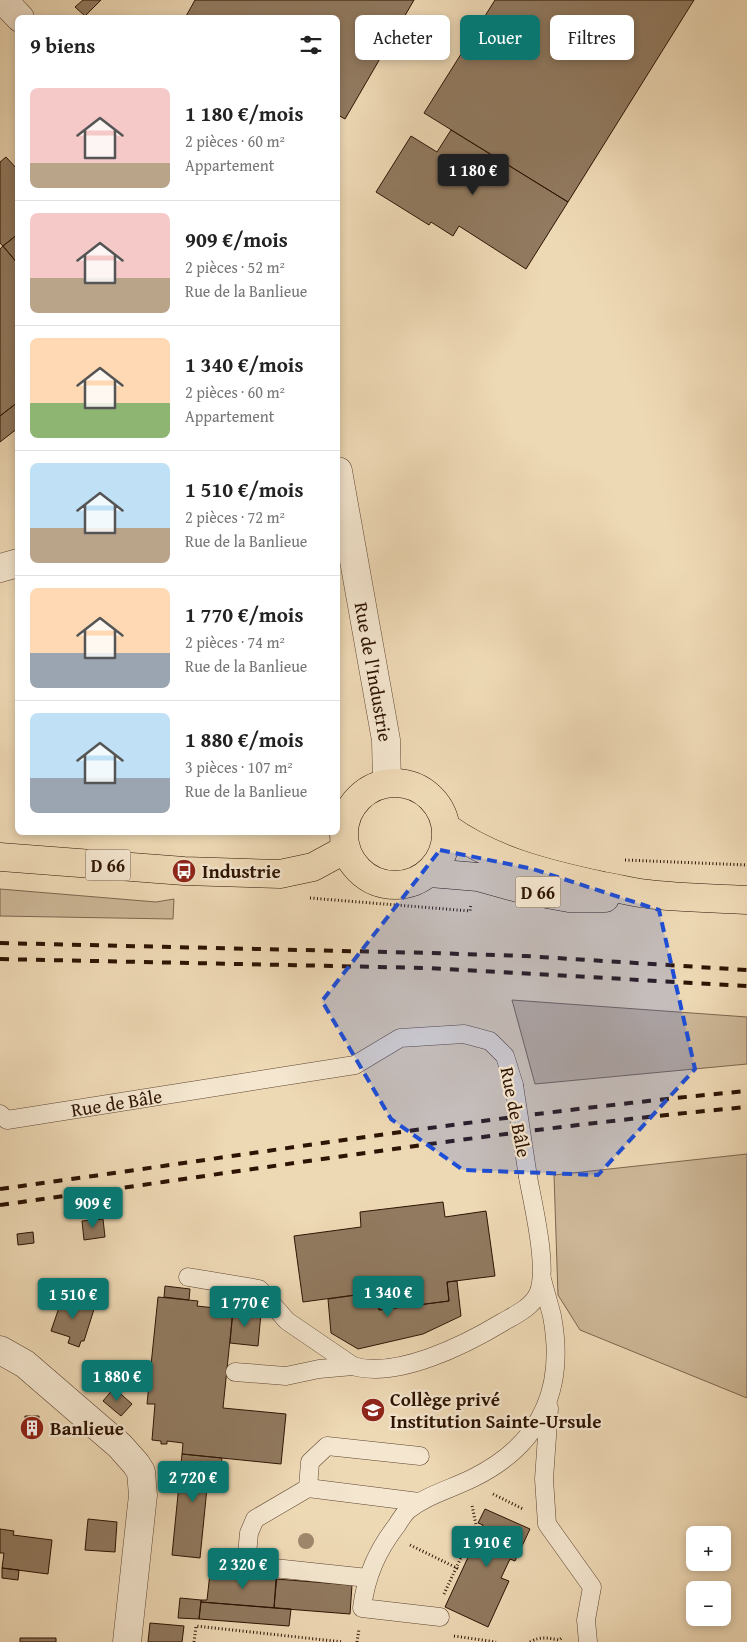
<!DOCTYPE html>
<html lang="fr">
<head>
<meta charset="utf-8">
<style>
  body { margin:0; font-family:"Gentium Book Plus",serif; background:#f6f6f6; color:#222; height:100vh; display:flex; flex-direction:column; font-size:19px; white-space:nowrap }
  * { box-sizing:border-box; margin:0 }
  p { font-size:16px; color:#767676 }
  .icon { flex:none; width:28px; height:28px; fill:none; stroke:currentColor; stroke-width:2; stroke-linecap:round; stroke-linejoin:round }
  .map { position:relative; flex:1; overflow:hidden }
  .side { position:absolute; left:15px; top:15px; width:325px; height:820px; display:flex; flex-direction:column; background:#fff; border-radius:8px; box-shadow:0 2px 8px #0003 }
  .side>* { flex:none }
  .guide { position:absolute; left:355px; top:15px; width:316px; height:45px; display:flex; gap:10px }
  .fabs { position:absolute; left:686px; top:1526px; display:grid; gap:10px }
  .fabs a { display:grid; place-items:center; width:45px; height:45px; border-radius:8px; background:#fff; box-shadow:0 2px 8px #0003; font-size:25px }
  .price { position:absolute; translate:-50% -42px; padding:0 11px; border-radius:5px; background:#0f766e; color:#fff; font-size:16px; line-height:32px; filter:drop-shadow(0 1px 2px #0008) }
  .price::after { content:''; position:absolute; left:50%; top:30px; width:15px; height:11px; margin-left:-8px; background:inherit; clip-path:polygon(0 0,100% 0,50% 100%) }
  .price.selected { background:#222; color:#fff }
  ul { padding:0; list-style:none }
  li { display:flex; align-items:center; gap:15px; height:125px; padding:0 15px }
  li+li { border-top:1px solid #e0e0e0 }
  li span { display:grid; place-items:center; flex:none; width:140px; height:100px; border-radius:8px; color:#555 }
  li>.icon { margin-inline-start:auto }
  span .icon { width:60px; height:60px; fill:#fffc; stroke-width:1 }
  li b { font-size:21px }
  h2 { display:flex; justify-content:space-between; align-items:center; height:60px; padding:0 15px; font-size:21px }
  .pill { padding:0 18px; border-radius:8px; background:#fff; box-shadow:0 2px 8px #0003; font-size:18px; line-height:45px }
  .pill.selected { background:#0f766e; color:#fff }
  .map>svg:first-child { display:block }
</style>
</head>
<body>
<div class="map">
<svg width="747" height="1642" viewBox="0 0 747 1642">
  <rect width="100%" height="100%" fill="#eed9b5"/>
  <filter id="stains"><feTurbulence type="fractalNoise" baseFrequency=".004" numOctaves="4"/><feColorMatrix values="0 0 0 0 .2 0 0 0 0 .09 0 0 0 0 .02 0 0 0 .5 -.17"/></filter>
  <radialGradient id="worn" r=".72"><stop offset=".6" stop-color="#630" stop-opacity="0"/><stop offset="1" stop-color="#630" stop-opacity=".3"/></radialGradient>
  <path fill="#cdb797" stroke="#7d654d" d="M0 889 156 902 174 899 173 919 0 916Z
    M512 1000 747 1017V1064L535 1084Z
    M747 1154V1398L580 1330 558 1295 554 1175Z"/>
  <path fill="#917a60" stroke="#2d1303" d="M83 0H101L85 16 75 7Z
    M195 0H414L345 119 338 115V18H185Z
    M495 0H694L568 202 424 113Z
    M451 130 568 202 526 269 459 226 453 236 431 222 429 225 376 192 411 136 437 152Z
    M6 157 18 170V234L3 246 0 243V162Z
    M18 234V264L3 246Z
    M3 246 18 264V402L0 416V249Z
    M18 402V428L0 442V416Z
    M443 1202 445 1217 486 1211 495 1276 447 1282 449 1301 379 1310 377 1292 303 1302 294 1236 361 1227 360 1212Z
    M103 1219 105 1237 84 1240 82 1221Z
    M33 1232 34 1243 18 1245 17 1234Z
    M457 1281 461 1316 423 1334 358 1349 331 1333 328 1299 377 1292 379 1310 449 1301 447 1282Z
    M165 1286 190 1289 189 1300 164 1297Z
    M63 1296 95 1306 84 1341H81L79 1347 68 1343 70 1337 51 1331Z
    M158 1297 198 1301 197 1306 233 1310 223 1408 286 1414 281 1464 182 1454 183 1443 167 1441V1444H161V1441L152 1440 155 1404H147Z
    M233 1310 261 1313 258 1346 230 1343Z
    M114 1388 132 1404 121 1416 103 1401Z
    M25 1416H39V1433H25Z
    M182 1454 222 1458 220 1479 208 1478 200 1558 172 1555Z
    M485 1509 530 1529 515 1561 510 1559 501 1578 509 1581 488 1627 445 1607 483 1525 478 1523Z
    M88 1519 117 1522 115 1552 85 1550Z
    M0 1529 14 1531 13 1535 52 1540 48 1574 2 1568 4 1553H0Z
    M2 1568 19 1570 18 1580 2 1578Z
    M210 1573 251 1577 252 1573 277 1575 274 1608 201 1602V1600H207Z
    M276 1579 352 1585 350 1614 274 1608Z
    M180 1598 201 1600 199 1619 178 1618Z
    M201 1602 291 1609 289 1626 199 1619Z
    M150 1623 184 1626 182 1642H148Z
    M20 1638H56V1642H20Z"/>
  <g fill="none" stroke-linecap="round" stroke-linejoin="round">
    <g stroke="#5d4430" stroke-width="19">
      <g id="service">
        <path id="s1" d="M0 1114 7 1120 355 1065 400 1038 464 1034 490 1041 505 1056 514 1085"/>
        <path d="M188 1277 259 1289 287 1321 353 1366C397 1379 465 1345 503 1322 515 1315 531 1308 538 1294 549 1270 533 1205 528 1177"/>
        <path d="M235 1372 286 1376 319 1369 353 1366"/>
        <path d="M549 1408 544 1479 547 1524 592 1587 586 1620 588 1642"/>
        <path d="M308 1488 310 1462 327 1446 420 1456"/>
        <path d="M368 1578 246 1565 249 1533 255 1519 308 1488 419 1502"/>
        <path d="M440 1617 362 1608C366 1576 377 1551 397 1525 400 1520 404 1514 408 1510 427 1495 451 1489 473 1478 540 1445 566 1390 552 1316 549 1304 545 1291 542 1279"/>
      </g>
    </g>
    <g stroke="#5d4430" stroke-width="29">
      <g id="minor">
        <path d="M3 0 20 18"/>
        <path id="s2" d="M338 471 386 740 387 783"/>
        <path d="M0 568 18 563"/>
        <path d="M0 1350 25 1364 120 1446 136 1464 141 1472 143 1495 127 1642"/>
      </g>
    </g>
    <g stroke="#2d1303" stroke-width="29">
      <path id="primary" d="M344 834a51 51 0 1 1 102 0a51 51 0 1 1-102 0Z
        M447 828C493 861 548 874 603 886 618 888 633 893 648 894 681 898 714 898 747 900
        M0 857 184 871 280 874 313 867 346 849
        M430 873 478 877 525 890 569 898H605"/>
    </g>
    <path stroke="#2d1303" stroke-width="3" stroke-dasharray="1 2.5" stroke-linecap="butt" d="M625 860 747 865
      M310 898 470 911 471 904
      M493 1494 523 1509
      M410 1545 459 1569
      M444 1594 476 1525 472 1505
      M454 1636 496 1642
      M194 1642 196 1626 343 1642
      M357 1642 359 1629
      M530 1642C540 1636 548 1638 559 1640L563 1637"/>
    <use href="#service" stroke="#f4e6cf" stroke-width="18"/>
    <use href="#minor" stroke="#f4e6cf" stroke-width="28"/>
    <use href="#primary" stroke="#eed9b5" stroke-width="28"/>
    <path stroke="#2d1303" stroke-width="4" stroke-dasharray="9 9" stroke-linecap="butt" d="M0 943 431 953 525 956 747 970
      M0 959 428 968 747 986
      M0 1189C249 1155 497 1114 747 1091
      M0 1205C249 1171 497 1130 747 1107"/>
    <g stroke="#5d4430" stroke-width="19" stroke-linecap="butt">
      <path id="service-bridge" d="M514 1085 528 1177"/>
    </g>
    <use href="#service-bridge" stroke="#f4e6cf" stroke-width="18"/>
  </g>
  <circle fill="#9e876b" cx="306" cy="1541" r="8"/>
  <path fill="#1d4ed8" fill-opacity="0.2" stroke="#1d4ed8" stroke-width="4" stroke-dasharray="10 6" stroke-linejoin="round" d="M440 850 533 869 659 910 695 1069 598 1175 463 1170 391 1119 322 1001Z"/>
  <defs>
    <g id="bus-disc" transform="scale(1.25)"><circle r="9.5" fill="#8f2418" stroke="#f4e6cf"/><path d="M-5-6H5V4H4V6H2V4H-2V6H-4V4H-5ZM-3.5-4V0h7V-4ZM-3.5 1.2v1.5H-2V1.2ZM2 1.2v1.5H3.5V1.2Z" fill="#fff"/></g>
    <g id="school-disc" transform="scale(1.25)"><circle r="9.5" fill="#8f2418" stroke="#f4e6cf"/><path d="M0-5L7-2L0 1L-7-2ZM-4 1L0 2.5L4 1V4Q0 6-4 4Z" fill="#fff"/></g>
    <g id="building-disc" transform="scale(1.25)"><circle r="9.5" fill="#8f2418" stroke="#f4e6cf"/><path d="M-4-6H4V6H1V3H-1V6H-4ZM-2.5-4.3h1.7v1.8h-1.7ZM.8-4.3h1.7v1.8H.8ZM-2.5-1h1.7V.8h-1.7ZM.8-1h1.7V.8H.8Z" fill="#fff"/></g>
  </defs>
  <g fill-rule="evenodd">
    <use href="#bus-disc" x="184" y="871"/>
    <use href="#school-disc" x="373" y="1410"/>
    <use href="#building-disc" x="32" y="1428"/>
  </g>
  <g text-anchor="middle" dominant-baseline="central" stroke-width="4.5" stroke-linejoin="round" paint-order="stroke">
    <g fill="#f4e6cf" stroke="#695240" stroke-width="1">
      <rect x="85.5" y="849.5" width="45" height="31" rx="4"/>
      <rect x="515.5" y="876.5" width="45" height="31" rx="4"/>
    </g>
    <g font-size="18" font-weight="bold" fill="#2d1303">
      <text x="108" y="865">D 66</text>
      <text x="538" y="892">D 66</text>
    </g>
    <g font-size="19" fill="#2d1303" stroke="#f4e6cf">
      <text stroke="none"><textPath href="#s2" startOffset="204">Rue de l'Industrie</textPath></text>
      <text stroke="none"><textPath href="#s1" startOffset="120">Rue de Bâle</textPath></text>
      <text transform="translate(516 1112) rotate(79)">Rue de Bâle</text>
    </g>
    <g font-size="19" font-weight="bold" fill="#2d1303" stroke="#f4e6cf" text-anchor="start">
      <text x="202" y="871">Industrie</text>
      <text x="390" y="1399">Collège privé<tspan x="390" dy="22">Institution Sainte-Ursule</tspan></text>
      <text x="50" y="1428">Banlieue</text>
    </g>
  </g>
  <rect width="100%" height="100%" filter="url(#stains)"/>
  <rect width="100%" height="100%" fill="url(#worn)"/>
</svg>
<div class="fabs">
<a>+</a>
<a>−</a>
</div>
<b class="price selected" style="left:473px;top:196px">1 180 €</b>
<b class="price" style="left:93px;top:1229px">909 €</b>
<b class="price" style="left:388px;top:1318px">1 340 €</b>
<b class="price" style="left:73px;top:1320px">1 510 €</b>
<b class="price" style="left:245px;top:1328px">1 770 €</b>
<b class="price" style="left:117px;top:1402px">1 880 €</b>
<b class="price" style="left:193px;top:1503px">2 720 €</b>
<b class="price" style="left:487px;top:1568px">1 910 €</b>
<b class="price" style="left:243px;top:1590px">2 320 €</b>
<div class="guide">
<a class="pill">Acheter</a>
<a class="pill selected">Louer</a>
<a class="pill">Filtres</a>
</div>
<section class="side">
<h2>9 biens<svg class="icon" aria-label="filters" viewBox="0 0 24 24"><path d="M4 7h16M4 17h16"/><circle cx="9" cy="7" r="2"/><circle cx="15" cy="17" r="2"/></svg></h2>
<ul>
<li><span style="background:linear-gradient(#f6c9c9 75%,#b9a48a 0)"><svg class="icon" aria-label="home" viewBox="0 0 24 24"><path d="M3 11l9-7 9 7M6 9v11h12V9"/></svg></span><div><b>1 180 €/mois</b><p>2 pièces · 60 m²</p><p>Appartement</p></div></li>
<li><span style="background:linear-gradient(#f6c9c9 65%,#b9a48a 0)"><svg class="icon" aria-label="home" viewBox="0 0 24 24"><path d="M3 11l9-7 9 7M6 9v11h12V9"/></svg></span><div><b>909 €/mois</b><p>2 pièces · 52 m²</p><p>Rue de la Banlieue</p></div></li>
<li><span style="background:linear-gradient(#ffd9b3 65%,#8fb573 0)"><svg class="icon" aria-label="home" viewBox="0 0 24 24"><path d="M3 11l9-7 9 7M6 9v11h12V9"/></svg></span><div><b>1 340 €/mois</b><p>2 pièces · 60 m²</p><p>Appartement</p></div></li>
<li><span style="background:linear-gradient(#bfe0f5 65%,#b9a48a 0)"><svg class="icon" aria-label="home" viewBox="0 0 24 24"><path d="M3 11l9-7 9 7M6 9v11h12V9"/></svg></span><div><b>1 510 €/mois</b><p>2 pièces · 72 m²</p><p>Rue de la Banlieue</p></div></li>
<li><span style="background:linear-gradient(#ffd9b3 65%,#9aa5b1 0)"><svg class="icon" aria-label="home" viewBox="0 0 24 24"><path d="M3 11l9-7 9 7M6 9v11h12V9"/></svg></span><div><b>1 770 €/mois</b><p>2 pièces · 74 m²</p><p>Rue de la Banlieue</p></div></li>
<li><span style="background:linear-gradient(#bfe0f5 65%,#9aa5b1 0)"><svg class="icon" aria-label="home" viewBox="0 0 24 24"><path d="M3 11l9-7 9 7M6 9v11h12V9"/></svg></span><div><b>1 880 €/mois</b><p>3 pièces · 107 m²</p><p>Rue de la Banlieue</p></div></li>
</ul>
</section>
</div>
</body>
</html>
